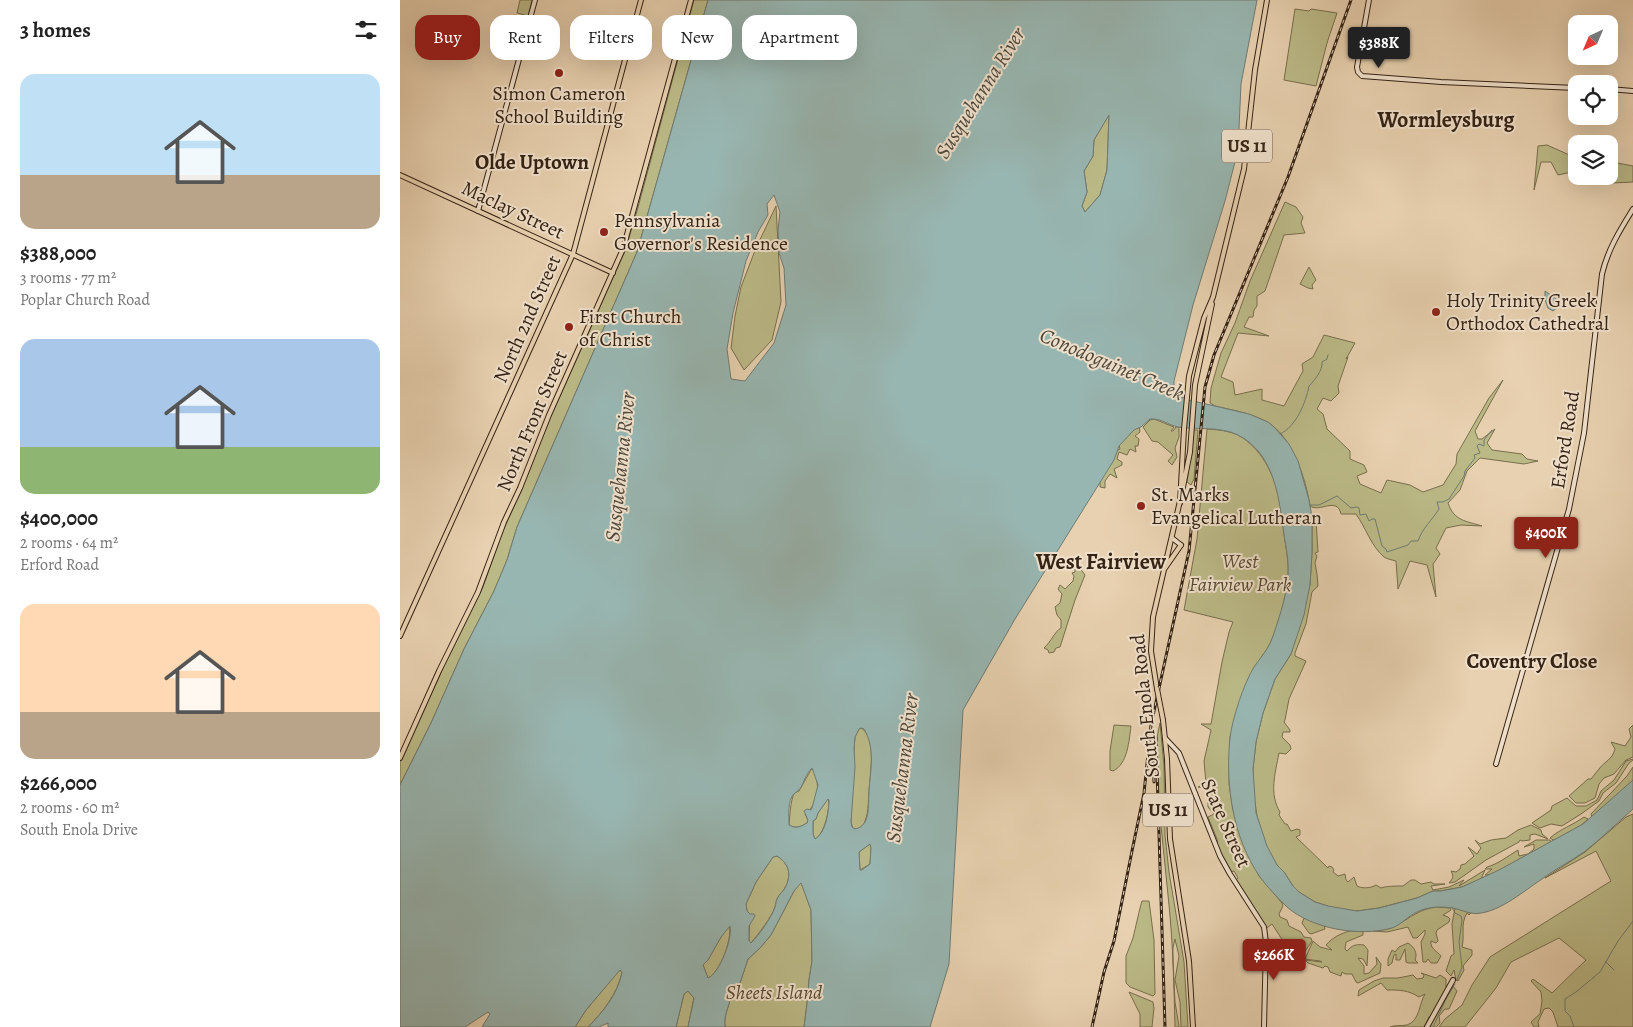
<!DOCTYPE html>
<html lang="en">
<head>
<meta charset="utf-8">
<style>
  body { margin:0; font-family:Alegreya,serif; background:#f2f2f2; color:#222; height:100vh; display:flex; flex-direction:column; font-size:19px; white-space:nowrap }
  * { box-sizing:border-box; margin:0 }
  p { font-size:16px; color:#767676 }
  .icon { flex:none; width:28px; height:28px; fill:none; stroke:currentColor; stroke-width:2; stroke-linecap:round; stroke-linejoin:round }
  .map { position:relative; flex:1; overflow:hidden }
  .details { display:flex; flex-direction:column; background:#fff; width:400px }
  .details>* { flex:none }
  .hud { position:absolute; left:15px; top:15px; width:475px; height:45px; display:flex; gap:10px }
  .needle { width:32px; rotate:224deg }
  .fabs { position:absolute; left:1168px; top:15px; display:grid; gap:10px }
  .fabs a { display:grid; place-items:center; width:50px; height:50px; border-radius:10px; background:#fff; box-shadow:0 5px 20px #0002; font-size:25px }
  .price { position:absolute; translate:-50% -42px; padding:0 11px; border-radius:5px; background:#8f2418; color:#fff; font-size:16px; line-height:32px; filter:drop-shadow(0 1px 2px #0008) }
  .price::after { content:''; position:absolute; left:50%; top:30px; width:15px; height:11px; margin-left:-8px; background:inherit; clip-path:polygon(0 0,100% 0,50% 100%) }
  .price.selected { background:#222; color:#fff }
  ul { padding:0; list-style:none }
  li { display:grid; align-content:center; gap:10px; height:265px; padding:0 20px }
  li span { display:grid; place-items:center; height:155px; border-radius:15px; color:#555 }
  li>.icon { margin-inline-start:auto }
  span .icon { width:90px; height:90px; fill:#fffc; stroke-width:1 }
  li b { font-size:21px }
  h2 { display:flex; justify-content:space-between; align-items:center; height:60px; padding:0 20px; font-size:21px }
  .chip { padding:0 18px; border-radius:15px; background:#fff; box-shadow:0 5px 20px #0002; font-size:18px; line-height:45px }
  .chip.selected { background:#8f2418; color:#fff }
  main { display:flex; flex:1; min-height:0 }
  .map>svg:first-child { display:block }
</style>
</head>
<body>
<main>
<section class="details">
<h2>3 homes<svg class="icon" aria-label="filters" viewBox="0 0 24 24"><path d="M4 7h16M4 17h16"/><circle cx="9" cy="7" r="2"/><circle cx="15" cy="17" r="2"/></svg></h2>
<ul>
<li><span style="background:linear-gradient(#bfe0f5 65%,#b9a48a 0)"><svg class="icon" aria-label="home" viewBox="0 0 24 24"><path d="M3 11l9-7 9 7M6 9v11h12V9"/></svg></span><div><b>$388,000</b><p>3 rooms · 77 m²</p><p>Poplar Church Road</p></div></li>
<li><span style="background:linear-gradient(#a9c7e8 70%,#8fb573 0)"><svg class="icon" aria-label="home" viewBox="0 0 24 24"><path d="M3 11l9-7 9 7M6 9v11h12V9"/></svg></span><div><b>$400,000</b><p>2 rooms · 64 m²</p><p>Erford Road</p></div></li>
<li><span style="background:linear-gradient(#ffd9b3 70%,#b9a48a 0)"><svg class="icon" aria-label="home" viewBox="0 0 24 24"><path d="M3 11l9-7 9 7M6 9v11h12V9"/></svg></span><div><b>$266,000</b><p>2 rooms · 60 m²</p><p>South Enola Drive</p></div></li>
</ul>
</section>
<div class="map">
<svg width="1233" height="1027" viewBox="0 0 1233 1027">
  <rect width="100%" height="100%" fill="#e8d1b0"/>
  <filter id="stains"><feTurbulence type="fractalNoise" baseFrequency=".004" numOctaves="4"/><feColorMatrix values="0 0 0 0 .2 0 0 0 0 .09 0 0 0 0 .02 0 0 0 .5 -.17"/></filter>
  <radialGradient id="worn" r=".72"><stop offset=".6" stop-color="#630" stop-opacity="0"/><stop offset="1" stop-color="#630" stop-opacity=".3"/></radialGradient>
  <path fill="#bbba87" stroke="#786e4e" d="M120 0H132L128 16 117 13Z
    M294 0H308L237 252 117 527 107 560 94 591 64 649 31 723 0 785V762L47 659 83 587 102 533 123 486 149 420 225 251 237 211Z
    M895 9 909 11 911 9 937 13 927 43 916 86 884 80Z
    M33 25 58 32 54 47 29 41Z
    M709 114 707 170 700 195 685 212 682 206 687 192 684 171 693 156 694 140Z
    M1147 145 1176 158V171L1158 175 1151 162H1141L1134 190 1138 146Z
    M1212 162 1233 166V182L1211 183 1208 179 1198 180 1196 177H1177L1209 176V164Z
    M885 202 896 207 903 217 901 223 905 233 884 235 865 291 857 296V306L854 310 853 317H849L844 327 869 336 838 333 821 377 833 382 835 395 862 389V400L884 406 903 371 902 364 913 357 924 335 955 343 946 359 948 357 938 386 939 393 931 401 923 398 917 409 923 414 927 429 950 451V459L964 465 967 472 957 476 960 484 981 493 987 480 1010 485 1023 492 1043 485 1056 464 1057 454 1089 398 1103 380 1075 431 1078 439H1082L1095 429 1087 443 1092 450 1122 454 1127 459 1138 461 1124 464 1080 458 1067 471 1060 490 1048 503C1054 521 1066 521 1082 526L1061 525 1046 528 1036 548 1040 554 1033 564 1036 597 1027 565 1010 561 998 589 996 561C992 560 987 559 984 557 971 546 966 528 956 514H941C937 496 920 513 910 506 906 479 892 436 867 422 851 413 832 410 815 406L810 403 811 388 821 353 835 323 850 281Z
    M376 206 381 302 372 340 344 370 331 348 335 316 341 287 356 248Z
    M909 267 916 280 912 285 913 289 908 288 900 284Z
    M754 419 774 427 771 431H773L776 427H779V437L775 448 777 457 772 465 768 461 773 455 758 442 752 441 743 427 750 420Z
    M739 424 740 432 735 436 739 439 738 446H735L736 452 730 449 727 455 719 452 717 459 722 462V465L714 469 717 478 710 474 705 481V488L700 487V480L716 451 720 449 719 445Z
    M807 429C821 430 835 431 847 441 867 457 877 483 881 508 883 516 883 526 884 534 886 548 889 562 888 576 886 598 876 640 862 656L830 737 829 784 833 810 846 849 859 876 882 903 883 906 879 914 880 917 887 920 889 926 901 932 904 937 911 938 912 941 904 953C893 954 889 951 880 944L891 947 889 941H883L872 924 867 928 835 881 838 878 834 871 830 872 818 849 817 839 808 817 814 814 808 807V789L798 787 806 783 804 761 811 730 801 724H811L822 662 829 632 833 622 784 610 797 539Z
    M794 430H798L794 479 791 485 787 482Z
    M912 517 916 520 918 552 915 553 917 556 915 563 917 574 918 586 912 592 906 624 895 653V656L906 661 889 699 885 720 884 722 890 730V732H883L882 737 890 745 891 749 886 754 879 753C875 774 869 794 880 812L879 815 885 824H887L891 831 897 829 900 830V835L896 837 928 868 929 866 932 867 934 870 933 872 938 876 945 874 946 880 948 882 954 877 957 886C963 889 971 888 976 885L981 888C985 886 998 886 1003 886L1011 880H1015L1021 884 1031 882 1034 884H1045L1031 886 1033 890 1049 887 1064 880 1059 886 1085 870 1081 879 1062 887 1040 891H1033L1017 898 979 908 957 911 937 909 915 902 899 892 893 886 884 872 877 865 866 846 857 816 854 797 853 769 856 742 863 713 875 679 891 654 910 585 912 553Z
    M679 567 685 575 675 600 660 647 656 648 654 652 649 653 648 650 644 648C651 642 655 631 661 628V620L657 615 655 607 660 603 662 594 658 589 660 585 665 589 673 581 674 576 672 573 675 572V568Z
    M760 723 764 766 765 835 769 872 784 962 788 1027H781L780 1002 775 980 779 956 775 939 773 948V960L775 1002 779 1026V1027H775C774 986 773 945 769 905 766 872 762 839 759 806 756 778 753 750 760 723Z
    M714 725 731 726C729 740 728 764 713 771L710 770V751Z
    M1233 725V757L1226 760 1214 774 1204 778 1199 784 1195 798 1185 803H1176L1169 796 1188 779H1191C1194 776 1196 772 1199 769 1205 761 1212 760 1215 749L1211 742 1225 746 1231 737 1229 729Z
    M461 728C477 737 470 775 469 791 468 801 469 811 465 821 463 827 459 829 453 829L451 822 454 748 455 737 459 729Z
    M1233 759V760L1229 763 1216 783 1203 793 1199 801 1181 814 1162 826 1151 824 1140 828 1132 823 1151 810 1152 806 1167 798 1176 806H1186L1197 800 1201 791 1214 780 1226 761Z
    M1233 767V782L1192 818 1191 814 1227 776Z
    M412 768C421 782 419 804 405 814L408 820 407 823C400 827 396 829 389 825 390 814 390 804 394 793L399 791Z
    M428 798C431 807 424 835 415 839L413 834V821L416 819 418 813Z
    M1233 814V1027H1158L1153 1012 1149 1008 1144 1009 1138 1022 1139 1027H1134L1131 1022 1140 1014 1142 1001 1141 992 1131 981 1133 979 1152 993 1186 960 1159 938 1111 962 1096 988 1065 1027H1039L1045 1019 1062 1005 1072 985 1090 957 1211 881 1196 851 1145 878 1185 852 1226 817Z
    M1184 817 1188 819C1179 828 1166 836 1153 840L1150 838C1160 829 1173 825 1184 817Z
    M1131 825 1141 830 1142 834 1148 839 1135 834 1130 835V840L1122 841 1120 840 1119 842 1086 860 1055 882 1049 883C1053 878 1054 877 1051 871L1056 872 1060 869 1061 865 1065 864 1074 856 1068 847 1077 854 1081 848 1075 840 1080 844 1091 840 1106 838 1118 830Z
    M1136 840H1150L1151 842 1123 860 1119 859C1110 868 1099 876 1085 875L1092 869H1085L1087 867C1098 864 1108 856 1118 850L1119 856 1128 854 1134 849V844L1124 847Z
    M470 844 471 848 470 864 460 870 459 852Z
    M377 856C388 863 392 873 386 886 384 891 379 894 377 899 376 901 376 904 375 907 371 918 359 933 351 943L349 941 350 915 347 911 346 904 356 882 373 857Z
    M401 882 411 910 412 961 409 980 407 1004 404 1027H325C323 1013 332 1003 331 990L339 986 348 959 360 948 371 935 394 891Z
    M742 901H749L754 940 755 994 753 996 730 987 726 983V956L733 938 740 908Z
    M1037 907 1050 908 1051 910 1043 915 1048 917 1050 919 1049 922 1037 930 1036 933 1038 941 1036 943 1031 941C1030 949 1037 951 1041 956L1037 963H1031L1028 959 1026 962H1023L1021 942 1025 934V930L1017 938H1013L1008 927 987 932 973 931C981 930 991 929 997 925 1012 917 1019 909 1037 907Z
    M1055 908 1071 913 1069 915 1067 913C1060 924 1065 936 1062 947L1072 950V955L1063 966 1064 970 1058 981 1056 980 1054 970 1051 976 1046 971 1051 956 1054 954 1052 924Z
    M904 918 924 925 925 929 911 934 909 933 902 923Z
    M329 926C333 937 320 973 308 978L303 965 308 960 321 937Z
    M950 931H963V935L946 942 945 949 947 951C952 945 956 944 964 945L968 950 967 966 963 959 958 958 964 966V974L969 973 977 964 976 957 981 964 980 973 958 983 956 982 952 974H945L942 972 941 976 930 972 928 967 925 966 923 968 908 963 905 960 922 962 920 961 905 959 913 941 920 947 932 950 926 945C932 938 941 933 950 931Z
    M1008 943C1014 947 1018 953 1015 960L1018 963H1008L1006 962 1005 949 1000 960H996V954L994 955 992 963 988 966V959L992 950 995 952 999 947Z
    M220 969 222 973C217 994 203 1012 188 1027H175L186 1010Z
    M1021 973 1036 978 1040 975 1046 979V987L1052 985 1057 991 1049 1009H1045L1039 1016 1040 1023 1036 1027H1028L1034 1012 1029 1017 1024 1027H990C995 1025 1001 1026 1007 1025 1020 1021 1019 1003 1025 994L1019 997C1008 990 1000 990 987 990L981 983 958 996 959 990 974 981 983 978H998L1013 975 1017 979 1023 978 1024 975Z
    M288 991 294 998 288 1027H276L284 994Z
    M729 992 753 1002 754 1008 752 1027H740V1014Z"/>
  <path fill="#98b6b1" stroke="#707b73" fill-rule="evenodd" d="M308 0H857L841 84 838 150 825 201 793 305 774 381V390L777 395 789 400 849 414 868 422 874 427 889 444 898 461 909 500 912 517V553L910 585 904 615 891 654 875 679 863 713 856 742 853 769 856 813 867 846 877 865 884 872 893 886 899 892 915 902 928 906 957 911 979 908 1017 898 1033 891H1041L1062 887 1099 870 1183 824 1233 780V809C1217 823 1201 839 1184 852 1170 862 1155 869 1142 879 1124 891 1102 910 1081 913 1073 915 1064 911 1057 909 1044 906 1029 906 1017 912 1008 916 1001 925 992 928 960 937 912 929 887 907 878 898 868 888 860 877 833 838 825 785 830 738 832 719 844 683 854 667 863 654 869 649 874 633 880 615 887 594 888 575 889 561 886 548 884 535 879 498 875 454 838 435 820 426 797 430 778 427 768 425 761 418 750 419L741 427 734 430 719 446 714 460 615 619 563 710 549 964 530 1027H404L407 1004 409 980 412 961 411 910 401 883 394 891 371 935 360 948 348 959 338 989 331 990C332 1003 323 1013 325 1027H288L294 998 288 991 284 994 276 1027H208V1023L199 1027H188C203 1012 217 995 222 973L220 970 186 1010 175 1027H82L90 1014 88 1012 65 1027H0V785L31 723 64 649 94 591 107 560 117 527 237 252ZM709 115 707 170 700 195 685 212 682 206 687 192 684 171 693 156 694 140ZM374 195 380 212 378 230 379 253 384 268 386 305 374 343 345 381 331 379 327 349 333 313 346 261 358 232 368 215 367 204ZM461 728 464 729C476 749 470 771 469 792 468 805 471 826 455 829L452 827 451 822 455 767 454 748 455 737 459 729ZM412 768 418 785 412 808 411 810 407 809 404 811 408 820 407 823C400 827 396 829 389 825 389 817 387 801 394 794 396 792 398 791 400 789 404 782 406 774 412 768ZM428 799 429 800C429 811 426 833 415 839L413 834V821L416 819 418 813ZM470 844 471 848 470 864 462 870H460L459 852ZM377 856C388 863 392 873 386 886 384 891 379 894 377 899 376 901 376 904 375 907 372 917 359 935 351 943L349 941V926L355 916 354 914H350L347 911 346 904 356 882 373 857ZM330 926C333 937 320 973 308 978L303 965 308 960 321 937Z
    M1145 291 1158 300 1159 306 1153 311 1148 308 1145 300Z"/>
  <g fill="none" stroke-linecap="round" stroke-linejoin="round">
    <path stroke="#707b73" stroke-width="1" d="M880 434C896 427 906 402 909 386 914 381 923 370 922 362L927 359 928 355
      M910 505H919L937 496 951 508 957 507 959 508 960 515 966 514 969 521 972 519H975L982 546 986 549 987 552 1008 545 1011 541H1018C1022 529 1032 520 1039 509L1037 502H1043L1049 499 1064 476 1065 471 1075 458 1074 455 1080 453 1077 446 1079 444 1084 446V440L1092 430
      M1052 907 1055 913 1061 916 1062 920 1059 942 1062 967 1057 980
      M1206 962 1214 970
      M1033 1027 1047 997 1055 984
      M1174 1027 1170 1016 1165 1011V999L1176 992 1200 972 1218 941 1233 921"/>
    <g stroke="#352315" stroke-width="6">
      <path id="secondary" d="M969 0 957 67 958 72 962 76 1041 82 1176 88
        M1209 89 1233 91
        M78 211 135 0
        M772 538 781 545
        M765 738 779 753 820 856 830 874 864 927 866 942 864 1027
        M1096 764 1169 509 1184 433 1202 274C1208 249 1220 230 1233 209
        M1027 1027 1053 980"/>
    </g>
    <g stroke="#352315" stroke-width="6">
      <path id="primary" d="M0 175 213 273
        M782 492 790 452 795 385 812 304
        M780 503 784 429 789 376 804 318 813 297 844 169 855 70 867 0
        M765 568 781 545
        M0 636 173 254 241 0
        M757 689 751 651 753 617 780 501
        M763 720 767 759 770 839 789 961 793 1027
        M0 758 39 671 78 592 104 522 120 488 149 415 223 249 291 0"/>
    </g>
    <use href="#secondary" stroke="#f0e1cc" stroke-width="4"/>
    <use href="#primary" stroke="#e8d1b0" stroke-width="4"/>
    <g stroke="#352315" stroke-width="3">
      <path id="rail" d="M756 738 765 1027
        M753 762 754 782
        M692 1027 704 972 714 941 732 851 744 793 751 725 789 551 805 387 814 355 888 177 951 0"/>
    </g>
    <use href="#rail" stroke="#f0e1cc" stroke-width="1" stroke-dasharray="4" stroke-linecap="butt"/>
    <g stroke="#352315" stroke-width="6" stroke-linecap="butt">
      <path id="primary-bridge" d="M757 689 763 720"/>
    </g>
    <use href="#primary-bridge" stroke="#e8d1b0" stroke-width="4"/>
  </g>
  <g fill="#8f2418" stroke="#f0e1cc" stroke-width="2">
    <circle cx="159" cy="73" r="5"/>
    <circle cx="204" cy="232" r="5"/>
    <circle cx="1036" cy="312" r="5"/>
    <circle cx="169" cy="327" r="5"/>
    <circle cx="741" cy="506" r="5"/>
  </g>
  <g text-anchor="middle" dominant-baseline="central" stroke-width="4" stroke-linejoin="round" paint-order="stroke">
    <g fill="#f0e1cc" stroke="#6d5c4c" stroke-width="1">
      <rect x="822" y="129.5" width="50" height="33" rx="4"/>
      <rect x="743" y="793.5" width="50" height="33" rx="4"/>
    </g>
    <g font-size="19" font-weight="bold" fill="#352315">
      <text x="847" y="146">US 11</text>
      <text x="768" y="810">US 11</text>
    </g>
    <g font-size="20" fill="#352315" stroke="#f0e1cc" text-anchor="start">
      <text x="159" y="93" text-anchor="middle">Simon Cameron<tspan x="159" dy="23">School Building</tspan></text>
      <text x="214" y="220">Pennsylvania<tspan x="214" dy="23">Governor's Residence</tspan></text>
      <text x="1046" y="300">Holy Trinity Greek<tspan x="1046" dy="23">Orthodox Cathedral</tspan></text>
      <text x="179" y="316">First Church<tspan x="179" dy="23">of Christ</tspan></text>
      <text x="751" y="494">St. Marks<tspan x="751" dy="23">Evangelical Lutheran</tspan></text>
    </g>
    <g font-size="20" fill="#352315" stroke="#f0e1cc">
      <text transform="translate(113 210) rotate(25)">Maclay Street</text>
      <text transform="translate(127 319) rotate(-66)">North 2nd Street</text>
      <text transform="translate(132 421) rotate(-67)">North Front Street</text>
      <text transform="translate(1165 440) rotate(-81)">Erford Road</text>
      <text transform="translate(745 706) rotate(-96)">South Enola Road</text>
      <text transform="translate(826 823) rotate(66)">State Street</text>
    </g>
    <g font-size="20" font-style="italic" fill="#564932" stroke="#f0e1cc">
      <text x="840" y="561">West<tspan x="840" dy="23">Fairview Park</tspan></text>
      <text x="374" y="992">Sheets Island</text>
    </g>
    <g font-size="21" font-style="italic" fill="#4e483c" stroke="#f0e1cc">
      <text transform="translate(580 93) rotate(-58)">Susquehanna River</text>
      <text transform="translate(712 364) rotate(23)">Conodoguinet Creek</text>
      <text transform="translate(220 467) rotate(-84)">Susquehanna River</text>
      <text transform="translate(502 768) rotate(-83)">Susquehanna River</text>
    </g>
    <g font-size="21" font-weight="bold" fill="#352315" stroke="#f0e1cc">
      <text x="132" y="162">Olde Uptown</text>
      <text x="1132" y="661">Coventry Close</text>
    </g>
    <g font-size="22" font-weight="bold" fill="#352315" stroke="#f0e1cc">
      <text x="1046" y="120">Wormleysburg</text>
      <text x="701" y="562">West Fairview</text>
    </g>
  </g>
  <rect width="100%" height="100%" filter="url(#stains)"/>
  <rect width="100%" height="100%" fill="url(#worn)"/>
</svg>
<div class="fabs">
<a><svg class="needle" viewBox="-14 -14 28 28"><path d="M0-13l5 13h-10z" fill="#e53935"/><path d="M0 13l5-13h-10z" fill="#767676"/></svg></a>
<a><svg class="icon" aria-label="locate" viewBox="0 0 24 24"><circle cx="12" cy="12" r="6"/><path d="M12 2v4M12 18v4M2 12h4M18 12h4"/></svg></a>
<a><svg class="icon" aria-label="layers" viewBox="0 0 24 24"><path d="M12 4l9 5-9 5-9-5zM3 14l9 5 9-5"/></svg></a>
</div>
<b class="price selected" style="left:979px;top:69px">$388K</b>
<b class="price" style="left:1146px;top:559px">$400K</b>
<b class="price" style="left:874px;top:981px">$266K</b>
<div class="hud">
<a class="chip selected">Buy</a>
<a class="chip">Rent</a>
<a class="chip">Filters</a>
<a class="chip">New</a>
<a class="chip">Apartment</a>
</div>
</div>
</main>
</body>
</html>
